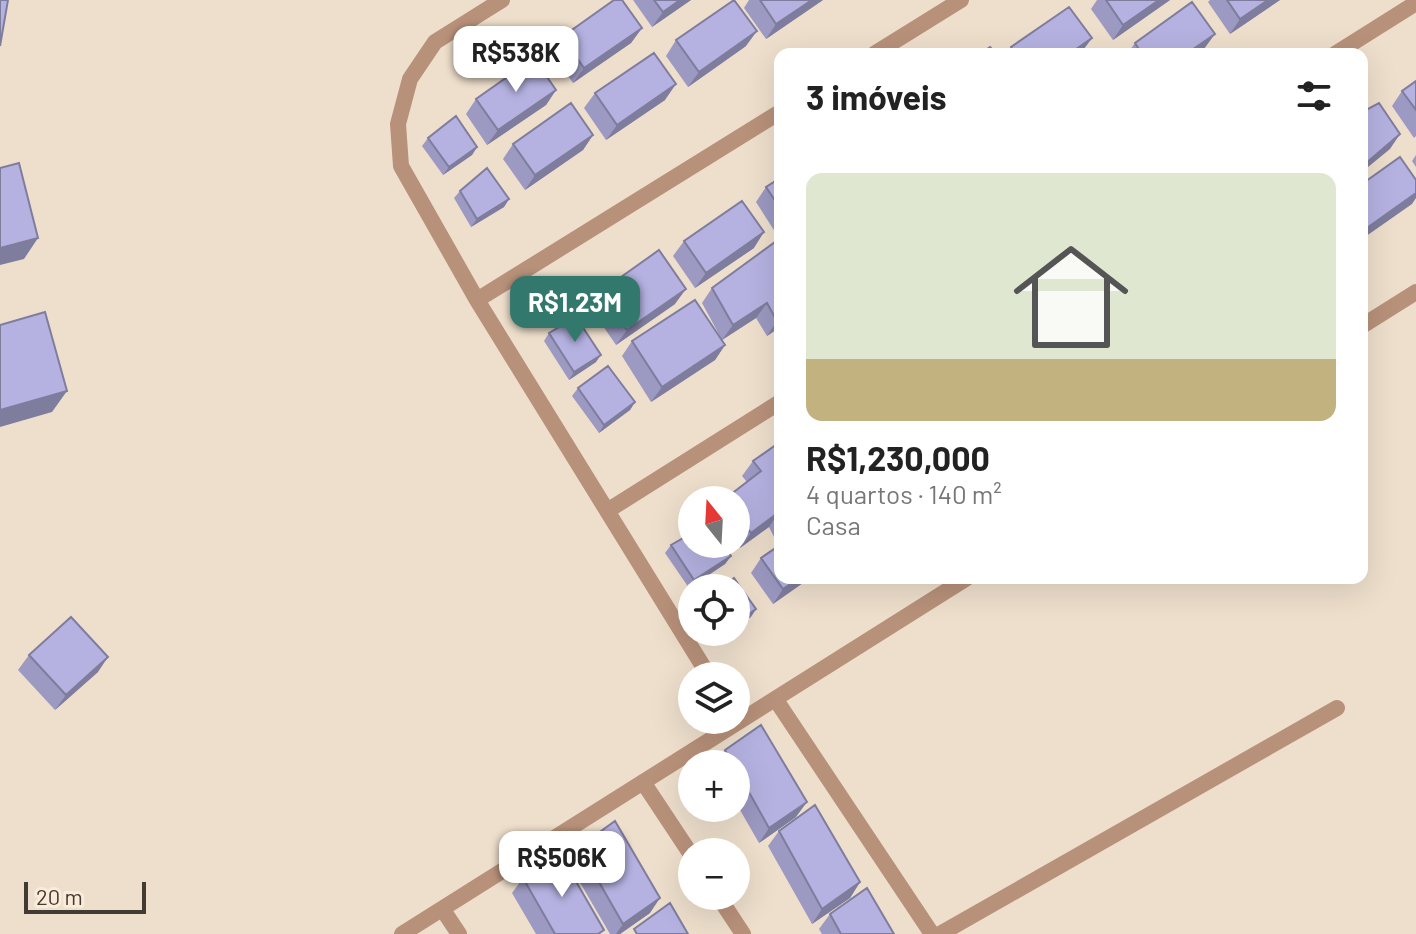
<!DOCTYPE html>
<html lang="pt">
<head>
<meta charset="utf-8">
<style>
  body { margin:0; font-family:Barlow,sans-serif; background:#f6f6f6; color:#222; height:100vh; display:flex; flex-direction:column; font-size:30px; white-space:nowrap }
  * { box-sizing:border-box; margin:0 }
  p { font-size:26px; color:#767676 }
  .icon { flex:none; width:44px; height:44px; fill:none; stroke:currentColor; stroke-width:2; stroke-linecap:round; stroke-linejoin:round }
  .map { position:relative; flex:1; overflow:hidden }
  .details { position:absolute; left:774px; top:48px; width:594px; height:536px; display:flex; flex-direction:column; background:#fff; border-radius:16px; box-shadow:0 8px 32px #0002 }
  .details>* { flex:none }
  .needle { width:52px; rotate:342deg }
  .controls { position:absolute; left:678px; top:486px; display:grid; gap:16px }
  .controls a { display:grid; place-items:center; width:72px; height:72px; border-radius:50%; background:#fff; box-shadow:0 8px 32px #0002; font-size:40px }
  .scale { position:absolute; left:24px; bottom:20px; width:122px; box-sizing:border-box; padding-left:8px; border:4px solid #413b34; border-top:0; font-size:22px; line-height:28px; white-space:nowrap; color:#413b34; -webkit-text-stroke:6px #fbecd9; paint-order:stroke }
  .price { position:absolute; translate:-50% -68px; padding:0 18px; border-radius:16px; background:#fff; color:#222; font-size:26px; line-height:52px; filter:drop-shadow(0 2px 4px #0008) }
  .price::after { content:''; position:absolute; left:50%; top:48px; width:24px; height:18px; margin-left:-12px; background:inherit; clip-path:polygon(0 0,100% 0,50% 100%) }
  .price.on { background:#33786d; color:#fff }
  ul { padding:0; list-style:none }
  li { display:grid; align-content:center; gap:16px; height:424px; padding:0 32px }
  li+li { border-top:2px solid #e0e0e0 }
  li span { display:grid; place-items:center; height:248px; border-radius:16px; color:#555 }
  li>.icon { margin-inline-start:auto }
  span .icon { width:144px; height:144px; fill:#fffc; stroke-width:1 }
  li b { font-size:34px }
  h2 { display:flex; justify-content:space-between; align-items:center; height:96px; padding:0 32px; font-size:34px }
  .map>svg:first-child { display:block }
</style>
</head>
<body>
<div class="map">
<svg width="1416" height="934" viewBox="0 0 1416 934">
  <rect width="100%" height="100%" fill="#eedfcc"/>
  <g fill="none" stroke-linecap="round" stroke-linejoin="round">
    <path stroke="#b8917a" stroke-width="16" d="M502 0 435 42 410 79 398 124 401 166 477 300 709 676
      M874 54 961 0
      M1335 54 1416 3
      M477 300 780 112
      M1362 326 1416 292
      M607 511 780 402
      M776 700 932 934
      M643 782 692 856
      M718 896 743 934
      M443 910 459 934
      M402 934 967 578
      M940 934 1337 708"/>
  </g>
  <path fill="#9c99c2" d="M633 0H691L652 27Z
    M749 0H823L766 39 744 8Z
    M1097 0H1170L1113 40 1091 9Z
    M1210 0H1280L1230 34 1208 2Z
    M642 28 631 43 573 83 551 52 562 37Z
    M1092 38 1080 54H1006L1011 47Z
    M676 40 746 46 688 87 666 56Z
    M1135 43 1204 49 1197 54H1127Z
    M1416 81V136L1414 138 1392 106 1402 91Z
    M556 90 546 105 487 145 466 114 476 99Z
    M595 93 665 100 606 140 584 108Z
    M593 135 583 150 525 190 503 159 513 144Z
    M428 138 477 147 472 155 443 175 422 146Z
    M1416 155V167L1412 161Z
    M780 178V238H779L756 202 766 187Z
    M460 191 509 199 504 207 471 227 454 198Z
    M684 241 754 248 695 288 673 256Z
    M780 250V327L767 336 756 318 722 340 702 303 712 288Z
    M600 292 675 304 616 345 590 307Z
    M549 333 596 362 569 380 544 341Z
    M632 341 725 345 715 360 651 402 622 356Z
    M578 388 635 402 630 410 599 433 572 396Z
    M780 442V533L774 537 769 527 740 548 736 542V500L747 482 742 476 753 461Z
    M671 545 731 556 725 564 689 588 665 553Z
    M761 558 780 578H810L773 604 751 573Z
    M715 632H730L719 640Z
    M29 655 98 672 55 710 18 670Z
    M725 750 796 817 759 843 736 803V764H716Z
    M779 831 860 882 850 898 812 924 768 846Z
    M579 847 650 913 620 934H610L568 862Z
    M523 878 601 934H536L512 893Z
    M830 914 894 934H822L819 929Z"/>
  <path fill="#7f7d9e" d="M680 0H691L652 27 663 12Z
    M812 0H823L766 39 776 24Z
    M1159 0H1170L1113 40 1123 25Z
    M1268 0H1280L1230 34 1240 19Z
    M642 28 631 43 573 83 584 68Z
    M757 31 746 46 688 87 699 72Z
    M1215 34 1204 49 1197 54H1186Z
    M1092 38 1080 54H1069Z
    M676 84 665 100 606 140 617 125Z
    M556 90 546 105 487 145 498 130Z
    M1400 134 1390 149 1362 172V168L1365 164Z
    M593 135 583 150 525 190 535 175Z
    M477 147 472 155 443 175 449 167Z
    M1416 193V198L1412 204 1362 239V232L1364 230Z
    M509 199 504 207 471 227 477 219Z
    M764 232 754 248 695 288 706 273Z
    M38 238 24 259 0 265V248Z
    M686 289 675 304 616 345 627 330Z
    M767 303 756 318 722 340 733 325Z
    M780 319V327L767 336 777 321Z
    M725 345 715 360 651 402 662 387Z
    M601 355 596 362 569 380 574 372Z
    M67 391 52 412 0 427V410Z
    M635 402 630 410 599 433 604 425Z
    M779 512 769 527 740 548 751 533Z
    M731 556 725 564 689 588 694 580Z
    M799 578H810L773 604 783 589Z
    M756 609 751 617 736 627V623Z
    M724 632H730L719 640Z
    M108 657 98 672 55 710 66 695Z
    M807 802 796 817 759 843 769 828Z
    M860 882 850 898 812 924 822 909Z
    M660 898 650 913 620 934H616L623 924Z"/>
  <path fill="#b5b2e1" stroke="#7f7d9e" stroke-width="2" d="M0 0H8L0 46Z
    M614 0H622L642 28 584 68 562 37Z
    M654 0H680L663 12Z
    M734 0 757 31 699 72 676 40Z
    M760 0H812L776 24Z
    M1106 0H1159L1123 25Z
    M1227 0H1268L1240 19Z
    M1192 2 1215 34 1186 54H1142L1135 43Z
    M1069 7 1092 38 1069 54H1016L1011 47Z
    M990 47 996 54H980Z
    M654 53 676 84 617 125 595 93Z
    M534 58 556 90 498 130 476 99Z
    M1416 81V110L1402 91Z
    M571 103 593 135 535 175 513 144Z
    M1379 103 1400 134 1365 164 1362 158V112Z
    M456 116 477 147 449 167 428 138Z
    M1400 157 1416 180V193L1364 230 1362 227V184Z
    M19 163 38 238 0 248V168Z
    M487 168 509 199 477 219 460 191Z
    M780 178V208L766 187Z
    M742 201 764 232 706 273 684 241Z
    M775 242 780 250V319L777 321 767 303 733 325 712 288Z
    M659 250 686 289 627 330 600 292Z
    M695 300 725 345 662 387 632 341Z
    M45 312 67 391 0 410V325Z
    M576 317 601 355 574 372 549 333Z
    M608 366 635 402 604 425 578 388Z
    M780 442V513L779 512 751 533 736 512V500H728L726 498 761 471 753 461Z
    M692 533V544H722L731 556 694 580 671 545Z
    M780 545V578H799L783 589 761 558Z
    M734 578 756 609 736 623V588H723Z
    M71 617 108 657 66 695 29 655Z
    M761 725 807 802 769 828 736 769V764H733L725 750Z
    M815 805 860 882 822 909 779 831Z
    M615 821 660 898 623 924 579 847Z
    M559 852 604 930 598 934H555L523 878Z
    M867 888 894 934H841L830 914Z
    M670 903 688 934H637L634 929Z"/>
</svg>
<div class="controls">
<a><svg class="needle" viewBox="-14 -14 28 28"><path d="M0-13l5 13h-10z" fill="#e53935"/><path d="M0 13l5-13h-10z" fill="#767676"/></svg></a>
<a><svg class="icon" aria-label="locate" viewBox="0 0 24 24"><circle cx="12" cy="12" r="6"/><path d="M12 2v4M12 18v4M2 12h4M18 12h4"/></svg></a>
<a><svg class="icon" aria-label="layers" viewBox="0 0 24 24"><path d="M12 4l9 5-9 5-9-5zM3 14l9 5 9-5"/></svg></a>
<a>+</a>
<a>−</a>
</div>
<div class="scale">20 m</div>
<b class="price" style="left:516px;top:94px">R$538K</b>
<b class="price on" style="left:575px;top:344px">R$1.23M</b>
<b class="price" style="left:562px;top:899px">R$506K</b>
<section class="details">
<h2>3 imóveis<svg class="icon" aria-label="filters" viewBox="0 0 24 24"><path d="M4 7h16M4 17h16"/><circle cx="9" cy="7" r="2"/><circle cx="15" cy="17" r="2"/></svg></h2>
<ul>
<li><span style="background:linear-gradient(#dfe7d0 75%,#c2b280 0)"><svg class="icon" aria-label="home" viewBox="0 0 24 24"><path d="M3 11l9-7 9 7M6 9v11h12V9"/></svg></span><div><b>R$1,230,000</b><p>4 quartos · 140 m²</p><p>Casa</p></div></li>
</ul>
</section>
</div>
</body>
</html>
